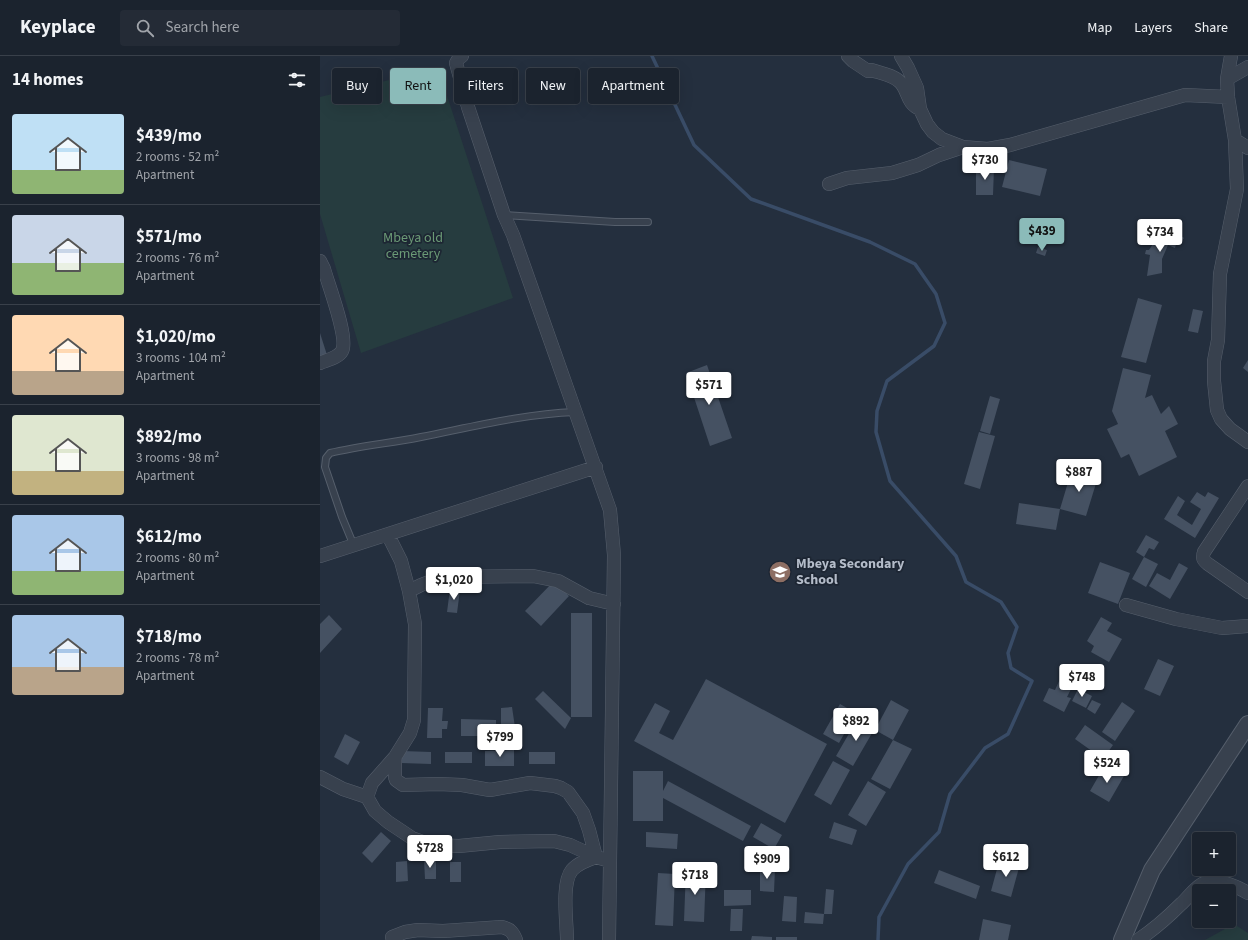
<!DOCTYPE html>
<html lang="en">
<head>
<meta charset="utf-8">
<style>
  body { margin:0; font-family:"Source Sans 3",sans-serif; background:#242b36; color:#f1f3f6; height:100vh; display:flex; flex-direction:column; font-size:15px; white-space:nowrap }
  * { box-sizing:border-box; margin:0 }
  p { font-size:13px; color:#a0a4aa }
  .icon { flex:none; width:22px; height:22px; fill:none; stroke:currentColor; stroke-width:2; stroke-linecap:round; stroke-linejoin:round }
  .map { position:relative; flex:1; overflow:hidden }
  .details { display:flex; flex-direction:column; background:#1b232e; width:320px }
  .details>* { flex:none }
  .guide { position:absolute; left:12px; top:12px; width:380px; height:36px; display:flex; gap:8px }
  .controls { position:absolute; left:872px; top:776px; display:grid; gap:8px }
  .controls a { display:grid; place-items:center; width:44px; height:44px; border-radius:4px; background:#1b232e; box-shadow:0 4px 16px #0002,0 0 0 1px #39404a; font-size:20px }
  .price { position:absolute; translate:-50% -34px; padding:0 9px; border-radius:4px; background:#fff; color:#222; font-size:13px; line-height:26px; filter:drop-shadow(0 1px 2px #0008) }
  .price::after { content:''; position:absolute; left:50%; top:24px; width:12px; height:9px; margin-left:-6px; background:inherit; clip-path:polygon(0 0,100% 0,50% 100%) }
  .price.active { background:#8bbbb9; color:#111 }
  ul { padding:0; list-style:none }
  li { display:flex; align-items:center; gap:12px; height:100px; padding:0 12px }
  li+li { border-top:1px solid #39404a }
  li span { display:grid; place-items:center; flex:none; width:112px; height:80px; border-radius:4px; color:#555 }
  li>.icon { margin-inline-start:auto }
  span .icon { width:48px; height:48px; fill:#fffc; stroke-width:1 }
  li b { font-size:17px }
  h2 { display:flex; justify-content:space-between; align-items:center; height:48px; padding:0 12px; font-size:17px }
  .pill { padding:0 14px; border-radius:4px; background:#1b232e; box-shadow:0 4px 16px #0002,0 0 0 1px #39404a; font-size:14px; line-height:36px }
  .pill.active { background:#8bbbb9; color:#111 }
  header { display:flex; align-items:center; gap:24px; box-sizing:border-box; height:56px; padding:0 20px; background:#1b232e; border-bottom:1px solid #39404a }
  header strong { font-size:19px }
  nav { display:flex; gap:22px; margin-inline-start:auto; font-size:14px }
  .search { width:280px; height:36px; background:#242b36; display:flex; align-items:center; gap:10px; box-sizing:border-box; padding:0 14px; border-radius:4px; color:#a0a4aa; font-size:15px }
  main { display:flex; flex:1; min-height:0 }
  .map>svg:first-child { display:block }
</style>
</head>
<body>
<header>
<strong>Keyplace</strong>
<div class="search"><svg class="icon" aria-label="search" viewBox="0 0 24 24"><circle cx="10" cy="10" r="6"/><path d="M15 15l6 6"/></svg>Search here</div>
<nav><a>Map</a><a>Layers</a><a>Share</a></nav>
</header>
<main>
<section class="details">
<h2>14 homes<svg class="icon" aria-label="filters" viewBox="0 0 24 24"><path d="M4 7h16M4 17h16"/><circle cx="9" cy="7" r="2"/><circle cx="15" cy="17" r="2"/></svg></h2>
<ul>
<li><span style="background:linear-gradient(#bfe0f5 70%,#8fb573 0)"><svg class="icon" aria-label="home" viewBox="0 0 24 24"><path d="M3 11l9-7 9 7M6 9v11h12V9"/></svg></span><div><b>$439/mo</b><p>2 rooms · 52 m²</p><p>Apartment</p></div></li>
<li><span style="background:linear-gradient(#c9d6e8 60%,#8fb573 0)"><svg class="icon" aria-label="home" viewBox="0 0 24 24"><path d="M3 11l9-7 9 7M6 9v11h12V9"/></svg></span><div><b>$571/mo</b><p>2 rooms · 76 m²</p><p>Apartment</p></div></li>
<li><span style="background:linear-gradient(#ffd9b3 70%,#b9a48a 0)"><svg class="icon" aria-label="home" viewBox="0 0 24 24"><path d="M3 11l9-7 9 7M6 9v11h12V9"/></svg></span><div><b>$1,020/mo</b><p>3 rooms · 104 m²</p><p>Apartment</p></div></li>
<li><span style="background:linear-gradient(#dfe7d0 70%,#c2b280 0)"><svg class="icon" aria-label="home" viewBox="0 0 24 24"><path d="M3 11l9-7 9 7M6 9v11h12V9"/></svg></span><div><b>$892/mo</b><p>3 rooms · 98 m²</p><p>Apartment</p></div></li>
<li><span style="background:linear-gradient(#a9c7e8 70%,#8fb573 0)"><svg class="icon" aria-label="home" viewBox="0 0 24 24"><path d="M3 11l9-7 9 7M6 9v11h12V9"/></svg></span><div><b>$612/mo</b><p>2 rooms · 80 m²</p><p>Apartment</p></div></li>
<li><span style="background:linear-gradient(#a9c7e8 65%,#b9a48a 0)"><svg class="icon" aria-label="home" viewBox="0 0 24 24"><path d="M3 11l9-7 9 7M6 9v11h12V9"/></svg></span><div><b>$718/mo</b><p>2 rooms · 78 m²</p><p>Apartment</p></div></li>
</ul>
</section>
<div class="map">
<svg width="928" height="884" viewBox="0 0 928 884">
  <rect width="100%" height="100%" fill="#242f3e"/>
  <path fill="#263c3f" d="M118 12 193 242 41 297 0 158V41Z
    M914 868 928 877V884H885Z"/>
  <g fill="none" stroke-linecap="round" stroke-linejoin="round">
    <path stroke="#394c67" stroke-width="3.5" d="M332 0 374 89 431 143 550 186 595 208 616 238 625 267 614 290 567 325 557 355 556 376 570 425 636 500 646 526 681 546 697 571 688 597 691 612 712 625 688 678 665 692 630 738 619 776 588 808 559 861 558 884"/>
  </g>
  <path fill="#455162" d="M689 104 727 113 720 140 682 131Z
    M656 112H674L673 139H656Z
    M857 177 864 182 860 187 857 185 855 192 848 189 842 203V217L827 220 830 199 825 198 826 194H829L838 180 845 185 848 179 853 182Z
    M718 191 727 194 725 200 716 197Z
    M818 242 842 249 826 307 801 301Z
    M873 253 883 255 878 277 868 275Z
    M0 277 7 299 0 301Z
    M928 304V316L923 312Z
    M387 309 412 382 390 390 366 317Z
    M803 312 831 319 825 342 832 339 841 358 849 350 858 368 845 375 857 401 819 420 809 398 801 402 787 373 798 368 792 355Z
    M670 340 680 343 670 378 660 375Z
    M659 376 675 380 660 433 644 428Z
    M752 413 778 421 766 460 740 453Z
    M877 436 885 441 888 436 899 442 875 482 844 463 858 440 865 445 857 459 872 469 881 453 870 446Z
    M699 447 740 453 736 474 696 468Z
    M826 479 839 486 834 494 829 492 824 501 816 496Z
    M824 501 838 508 826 531 812 523Z
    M780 506 810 517 798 548 768 537Z
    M859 507 868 512 850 543 829 530 837 517 850 524Z
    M234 525 249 540 221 570 205 555Z
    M130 533 140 534 137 557 127 556Z
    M251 557H272V661H251Z
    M9 559 22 573 0 597V568Z
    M781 561 792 567 787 575 802 583 789 606 771 596 774 590 767 585Z
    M838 603 854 610 840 640 824 633Z
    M386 623 507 688 465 767 314 685 335 647 350 655 339 677 353 684Z
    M740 623 753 629 747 641 751 642 744 656 723 645 729 632 735 634Z
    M758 633 772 640 766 652 752 645Z
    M223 635 251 662 245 673 215 643Z
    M571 644 589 654 573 684 555 674Z
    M772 644 781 648 775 658 767 653Z
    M802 646 815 655 795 685 782 676Z
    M520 648 536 657 519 687 503 678Z
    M192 651 197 685H181V652Z
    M108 652H123L122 665H128L127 673H122V682H107Z
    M538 662 555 672 533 710 516 700Z
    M141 663 176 664V680H141Z
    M765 669 793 689 783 703 755 683Z
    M25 678 40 686 28 709 14 701Z
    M573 684 592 693 570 733 551 723Z
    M194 694V710H165V695Z
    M82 695 111 696V708L81 707Z
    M125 696H152V707H125Z
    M209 696H235V708H209Z
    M513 705 530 714 511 749 494 739Z
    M785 709 804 720 789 746 770 735Z
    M313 715H343V735L348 725 431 770 423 785 343 742V765H313Z
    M548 725 566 736 546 770 528 759Z
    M514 766 537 774 532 789 509 782Z
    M441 767 462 779 454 793 433 781Z
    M61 776 71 785 52 807 42 797Z
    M326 776 358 778 357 793 326 791Z
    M680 802 700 808 691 841 671 835Z
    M104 803H116V823H105Z
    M87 805 88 825 76 826V806Z
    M130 806H141V826H130Z
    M440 812H455L454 836 440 835Z
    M366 813 386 814 384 866 364 865Z
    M619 814 660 830 656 843 614 827Z
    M338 817 355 818 353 870 335 869Z
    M506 833 514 834 512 858H504Z
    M404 834H431V849L404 850Z
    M464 840 477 841 476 866 462 865Z
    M411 853H423L422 875H410Z
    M485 856 504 858 503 868 484 867Z
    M663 863 691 869 688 884H659Z
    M432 880 452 881V884H431Z
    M456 881H477V884H456Z"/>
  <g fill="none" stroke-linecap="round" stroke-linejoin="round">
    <g stroke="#565f6c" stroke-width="8">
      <path id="service" d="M184 159 295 166H328
        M34 490 22 461 5 411 6 402 10 397C40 390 71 387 101 381 152 371 203 358 255 356"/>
    </g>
    <g stroke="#565f6c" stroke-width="14">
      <path id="minor" d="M142 0 139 2 136 7 148 51 184 159 193 179 290 454 294 499 289 884
        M528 0 533 5 548 15 551 14C560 17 573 19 580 26 589 35 586 47 600 53
        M581 0 588 12 597 32 600 53 607 68 613 76 622 83 643 91 668 93 690 89 865 39 908 41
        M911 0 907 23 908 41 915 84 917 133 900 218 898 284 894 305V325L897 354 901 363 910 373 928 386
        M907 23 928 11
        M915 84 928 92
        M509 128 527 122 572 117 598 109 619 99 643 91
        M0 205 4 213C8 228 29 282 22 295 18 302 7 304 0 307
        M928 430 884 496C882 502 883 504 888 508L928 536
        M68 479 81 505 89 535 95 568 94 664 90 677 75 701V721L76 724 83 729 118 728 142 729 170 734 210 727 235 730 241 732 248 736 263 757 269 774 276 801 290 805
        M0 500 276 411
        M89 535 101 529 122 521 213 520 238 525 269 542 294 548
        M806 549 856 563 902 572 928 570
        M75 701 52 727 47 741 55 755 68 766 92 782 111 789 139 790 180 786 234 785 250 789 276 801
        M0 721 23 733 47 741
        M72 881 85 876 98 874 123 875 182 871C190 873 193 876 196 884
        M247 884C247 867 241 827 252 814 258 807 267 804 276 801
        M818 884C833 874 848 861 861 848 867 843 877 829 884 827 900 823 914 829 928 837"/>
    </g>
    <g stroke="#565f6c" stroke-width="18">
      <path id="tertiary" d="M802 884 832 814 928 668"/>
    </g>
    <use href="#service" stroke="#38414e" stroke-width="6"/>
    <use href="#minor" stroke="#38414e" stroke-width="13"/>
    <use href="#tertiary" stroke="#38414e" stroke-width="16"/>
  </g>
  <defs>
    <g id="school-disc" transform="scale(1.15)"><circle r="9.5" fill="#8d6e63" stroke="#1d2633"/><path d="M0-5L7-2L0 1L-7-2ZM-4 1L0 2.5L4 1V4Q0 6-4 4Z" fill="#fff"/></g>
  </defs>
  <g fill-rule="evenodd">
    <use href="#school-disc" x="460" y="516"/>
  </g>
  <g text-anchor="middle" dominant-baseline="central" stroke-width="3.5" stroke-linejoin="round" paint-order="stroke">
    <g font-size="14" fill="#6b9a76" stroke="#1d2633">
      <text x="93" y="182">Mbeya old<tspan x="93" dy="16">cemetery</tspan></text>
    </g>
    <g font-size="14" font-weight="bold" fill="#b4bcc9" stroke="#1d2633" text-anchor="start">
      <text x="476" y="508">Mbeya Secondary<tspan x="476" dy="16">School</tspan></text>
    </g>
  </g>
</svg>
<div class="controls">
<a>+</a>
<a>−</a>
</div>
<b class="price" style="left:665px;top:125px">$730</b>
<b class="price active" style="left:722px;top:196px">$439</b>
<b class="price" style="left:840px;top:197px">$734</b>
<b class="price" style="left:389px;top:350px">$571</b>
<b class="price" style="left:759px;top:437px">$887</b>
<b class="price" style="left:134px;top:545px">$1,020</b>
<b class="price" style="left:762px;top:642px">$748</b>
<b class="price" style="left:536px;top:686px">$892</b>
<b class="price" style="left:180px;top:702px">$799</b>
<b class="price" style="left:787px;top:728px">$524</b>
<b class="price" style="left:110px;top:813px">$728</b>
<b class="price" style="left:686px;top:822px">$612</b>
<b class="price" style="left:447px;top:824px">$909</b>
<b class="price" style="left:375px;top:840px">$718</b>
<div class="guide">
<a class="pill">Buy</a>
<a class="pill active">Rent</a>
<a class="pill">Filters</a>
<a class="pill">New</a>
<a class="pill">Apartment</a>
</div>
</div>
</main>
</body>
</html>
